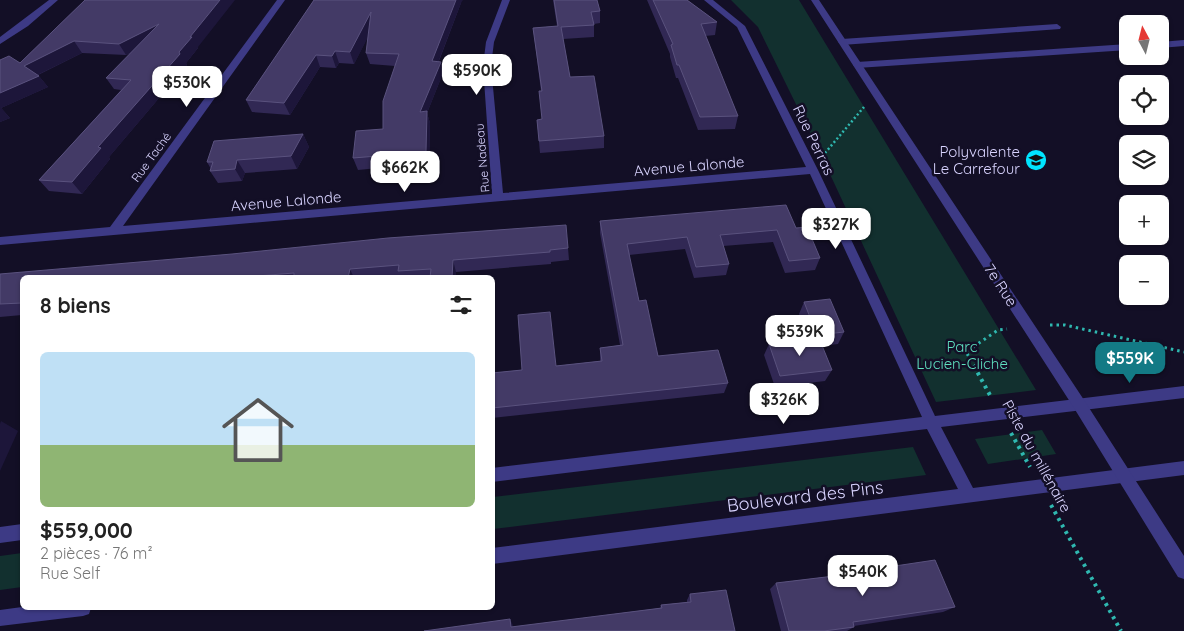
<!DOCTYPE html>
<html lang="fr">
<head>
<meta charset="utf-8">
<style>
  body { margin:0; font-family:Quicksand,sans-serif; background:#f6f6f6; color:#222; height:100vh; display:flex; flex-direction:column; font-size:19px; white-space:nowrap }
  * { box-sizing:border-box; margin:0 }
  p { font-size:16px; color:#767676 }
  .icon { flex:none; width:28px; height:28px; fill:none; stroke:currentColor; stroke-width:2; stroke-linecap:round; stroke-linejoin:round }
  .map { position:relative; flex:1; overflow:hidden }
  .details { position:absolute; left:20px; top:275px; width:475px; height:335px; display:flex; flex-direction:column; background:#fff; border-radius:8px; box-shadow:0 1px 4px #0004 }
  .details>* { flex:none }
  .needle { width:32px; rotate:353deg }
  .controls { position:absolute; left:1119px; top:15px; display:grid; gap:10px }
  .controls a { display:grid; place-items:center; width:50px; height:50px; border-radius:8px; background:#fff; box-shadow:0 1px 4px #0004; font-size:25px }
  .price { position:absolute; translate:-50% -42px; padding:0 11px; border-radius:10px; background:#fff; color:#222; font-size:16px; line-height:32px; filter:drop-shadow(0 1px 2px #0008) }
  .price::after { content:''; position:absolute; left:50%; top:30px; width:15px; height:11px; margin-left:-8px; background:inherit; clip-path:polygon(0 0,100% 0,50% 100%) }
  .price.current { background:#137a85; color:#fff }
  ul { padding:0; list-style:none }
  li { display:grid; align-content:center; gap:10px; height:265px; padding:0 20px }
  li span { display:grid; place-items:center; height:155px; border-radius:8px; color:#555 }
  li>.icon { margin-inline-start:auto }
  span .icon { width:90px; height:90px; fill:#fffc; stroke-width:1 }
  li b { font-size:21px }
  h2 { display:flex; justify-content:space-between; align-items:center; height:60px; padding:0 20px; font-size:21px }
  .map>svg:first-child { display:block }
</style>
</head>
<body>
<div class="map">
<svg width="1184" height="631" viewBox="0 0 1184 631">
  <rect width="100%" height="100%" fill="#130f26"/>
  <path fill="#12302f" d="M731 0H799L1036 390 936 402 822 157 758 27Z
    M1042 430 1056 454 988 464 975 439Z
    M913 447 926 475 493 529V497Z
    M22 553V587L0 590V556Z"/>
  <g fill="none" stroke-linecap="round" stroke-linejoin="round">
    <path stroke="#2fb8b0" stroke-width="2.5" stroke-dasharray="2 2.5" stroke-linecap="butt" d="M825 153 864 107"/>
    <path stroke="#2fb8b0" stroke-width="3" stroke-dasharray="2.5 4" stroke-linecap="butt" d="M1050 325H1065L1184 352
      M975 367 966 352 998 330 1007 329"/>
    <path stroke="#2fb8b0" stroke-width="4" stroke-dasharray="3 4.5" stroke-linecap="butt" d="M974 366 991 397
      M1011 433 1030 467
      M1051 505 1121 631"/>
    <path fill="#3d3a85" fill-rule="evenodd" d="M1057 24 1061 27 1060 29 842 45 838 42 842 39Z
      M1184 40V46L1160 48V42Z
      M1128 44V50L857 68 853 65 857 62Z"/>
    <path fill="#3d3a85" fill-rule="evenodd" d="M49 0H58L28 26 0 44V37Z
      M277 0H285L123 226 492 194 483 66 486 42 502 0H510L494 42 491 66 503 193 806 167 737 27 704 0H713L745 26 818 170 935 416 1184 386V398L941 427 973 488 1184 461V475L492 564V548L958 489 927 429 492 482V468L922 417 810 174 0 245V237L110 227Z
      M22 524V540L0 543V527Z
      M22 607V608H91L89 614 83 616 0 626V610Z"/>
    <path fill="#3d3a85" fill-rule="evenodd" d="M811 0H819L1084 400 1184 556V579L1178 577 1074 408Z"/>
  </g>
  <path fill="#312854" d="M85 0 198 47V48L186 63 187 65 109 157 110 159 82 194 49 191 39 180 121 90 114 89 106 78 131 53 126 55 82 53 38 75 48 87 1 108 10 118 0 122V60L20 63Z
    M314 0 461 3 439 61 441 62 443 73 427 113 430 123 429 163 358 170 353 158 383 129 395 66 370 64 366 53 368 36 354 64 339 63 336 68 320 67 290 115 252 112 246 100Z
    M553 0H597L600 11V23L594 24V37L563 39 570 77 604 136V148L540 153 537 120 542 119 541 91 533 28 557 26Z
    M647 0H687L717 22 715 35 705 36 738 116 735 129 698 130 678 78H676L670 57V54Z
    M303 134 309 147 297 169 245 173 242 181 218 183 210 171 211 169 207 162Z
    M600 221 796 228 820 258 815 270 785 273 773 242 723 246 729 264 726 275 694 278 685 249 629 255 639 301 658 356 728 383 724 393 492 418V373L600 361V348L620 345 600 233Z
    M568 248 569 260 551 262V264L456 272V278H401L400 277 392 278H22V315L0 317V274Z
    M804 302 844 332 838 344 822 346 832 370 825 381 775 387 764 355 769 344 809 339 799 314Z
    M875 569 955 607 943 612 854 626V627L847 631H781L770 589 776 583 873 571Z
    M690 594 735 631H424L513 625V627L660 608 661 605 687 602V600Z"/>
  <path fill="#1d163a" d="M220 0H235L198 47V48L186 63 187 65 109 157 110 159 82 194 72 182 98 147 179 52 190 37Z
    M456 0H463L461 3 434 73 432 61Z
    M371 12 375 24 354 64 350 52Z
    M159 24 165 36 126 55 119 44Z
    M74 41 82 53 33 77 24 66Z
    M335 51 339 63 336 68 332 56Z
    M316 55 320 67 290 115 284 103Z
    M441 62 443 73 427 113 430 123 429 163 426 152 420 112Z
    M39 76 48 87 1 108 10 118 0 122V93Z
    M303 134 309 147 297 169 291 156Z
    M237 160 245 173 242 181 235 169Z
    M453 260 456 272V278H452Z
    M350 269 354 278H348Z
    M1 421 18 431 0 471V424Z
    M510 619 513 625V631L511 627Z"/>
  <path fill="#433a66" stroke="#5a527e" d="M85 0H220L190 37H192L179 52 180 54 98 147 101 148 72 182 39 180 131 80 106 78 159 24 119 44 74 41 24 66 39 76 0 93V60L9 56 20 63Z
    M314 0H456L432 61 441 62 420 112 427 111 426 152 353 158 356 131 383 129V101L399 54 366 53 371 12 350 52 335 51 332 56 316 55 284 103 246 100Z
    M554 0H597L600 11 591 12 594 25 561 27 570 77 594 76 604 136 539 141 537 120 542 119 539 91H542L533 28 558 26Z
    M653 0H687L717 22 701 24 738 116 700 117 679 65H677L671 45 673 44Z
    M303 134 291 156 237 160 235 169 210 171 213 162H207L214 141Z
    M786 205 796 228 807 227 820 258 789 261 777 230 720 235 729 264 696 267 687 237 627 244 639 301 646 300 658 356 718 350 728 383 492 408V373L522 370 518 315 550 312 556 366 602 361 600 348 623 345 600 221Z
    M566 225 568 248 550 250V252L453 260 452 278H430L431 269 398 271 399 265 350 269 348 278H294V273L232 278H22V303L0 304V274L232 254 388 238Z
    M830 299 844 332 817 335 804 302Z
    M819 338 832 370 780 376 769 344Z
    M935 560 955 607 853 622 854 627 824 631H789L776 583 876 571 875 569Z
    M726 590 735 631H424L510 619 511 627 662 608 661 605 691 602 690 594Z"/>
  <defs>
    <g id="school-disc" transform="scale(1.125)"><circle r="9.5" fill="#00e5ff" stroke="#130f26"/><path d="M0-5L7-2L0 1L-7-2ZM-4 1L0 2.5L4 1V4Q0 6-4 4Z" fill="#111"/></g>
  </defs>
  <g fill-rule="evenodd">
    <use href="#school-disc" x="1036" y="160"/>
  </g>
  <g text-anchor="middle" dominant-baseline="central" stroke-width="5" stroke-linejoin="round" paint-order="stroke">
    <g font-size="12" fill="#d9d4ff" stroke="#130f26">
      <text transform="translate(151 157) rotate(-54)">Rue Taché</text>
      <text transform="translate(482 158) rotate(-95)">Rue Nadeau</text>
    </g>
    <g font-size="15" fill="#d9d4ff" stroke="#130f26">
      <text transform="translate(814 140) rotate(64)">Rue Perras</text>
      <text transform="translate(689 166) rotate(-5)">Avenue Lalonde</text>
      <text transform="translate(286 201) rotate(-5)">Avenue Lalonde</text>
      <text transform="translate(1001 285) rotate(57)">7e Rue</text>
      <text transform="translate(1037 456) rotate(61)">Piste du millénaire</text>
    </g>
    <g font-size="15" fill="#d9d4ff" stroke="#130f26" text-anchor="end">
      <text x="1020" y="151">Polyvalente<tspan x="1020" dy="17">Le Carrefour</tspan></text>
    </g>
    <g font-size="15" fill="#5fe0c0" stroke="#130f26">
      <text x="962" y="346">Parc<tspan x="962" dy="17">Lucien-Cliche</tspan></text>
    </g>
    <g font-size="18" fill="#d9d4ff" stroke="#130f26">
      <text transform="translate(805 496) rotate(-7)">Boulevard des Pins</text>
    </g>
  </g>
</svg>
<div class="controls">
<a><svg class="needle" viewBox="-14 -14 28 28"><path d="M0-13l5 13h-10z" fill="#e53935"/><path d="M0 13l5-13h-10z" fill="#767676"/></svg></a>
<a><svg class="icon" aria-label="locate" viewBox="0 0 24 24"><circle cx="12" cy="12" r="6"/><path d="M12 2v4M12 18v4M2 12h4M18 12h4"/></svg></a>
<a><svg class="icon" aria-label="layers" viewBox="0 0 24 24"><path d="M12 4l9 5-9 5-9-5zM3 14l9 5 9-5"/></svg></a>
<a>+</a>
<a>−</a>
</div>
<b class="price" style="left:477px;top:96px">$590K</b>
<b class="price" style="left:187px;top:108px">$530K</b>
<b class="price" style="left:405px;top:193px">$662K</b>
<b class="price" style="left:836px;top:250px">$327K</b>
<b class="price" style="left:800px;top:357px">$539K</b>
<b class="price current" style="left:1130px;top:384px">$559K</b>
<b class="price" style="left:784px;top:425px">$326K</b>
<b class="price" style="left:863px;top:597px">$540K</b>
<section class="details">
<h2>8 biens<svg class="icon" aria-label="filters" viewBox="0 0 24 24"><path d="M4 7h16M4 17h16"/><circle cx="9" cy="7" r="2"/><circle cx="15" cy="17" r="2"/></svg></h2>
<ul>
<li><span style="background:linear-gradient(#bfe0f5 60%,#8fb573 0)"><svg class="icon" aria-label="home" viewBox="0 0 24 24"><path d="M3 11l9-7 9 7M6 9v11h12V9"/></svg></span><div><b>$559,000</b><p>2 pièces · 76 m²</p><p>Rue Self</p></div></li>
</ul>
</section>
</div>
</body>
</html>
